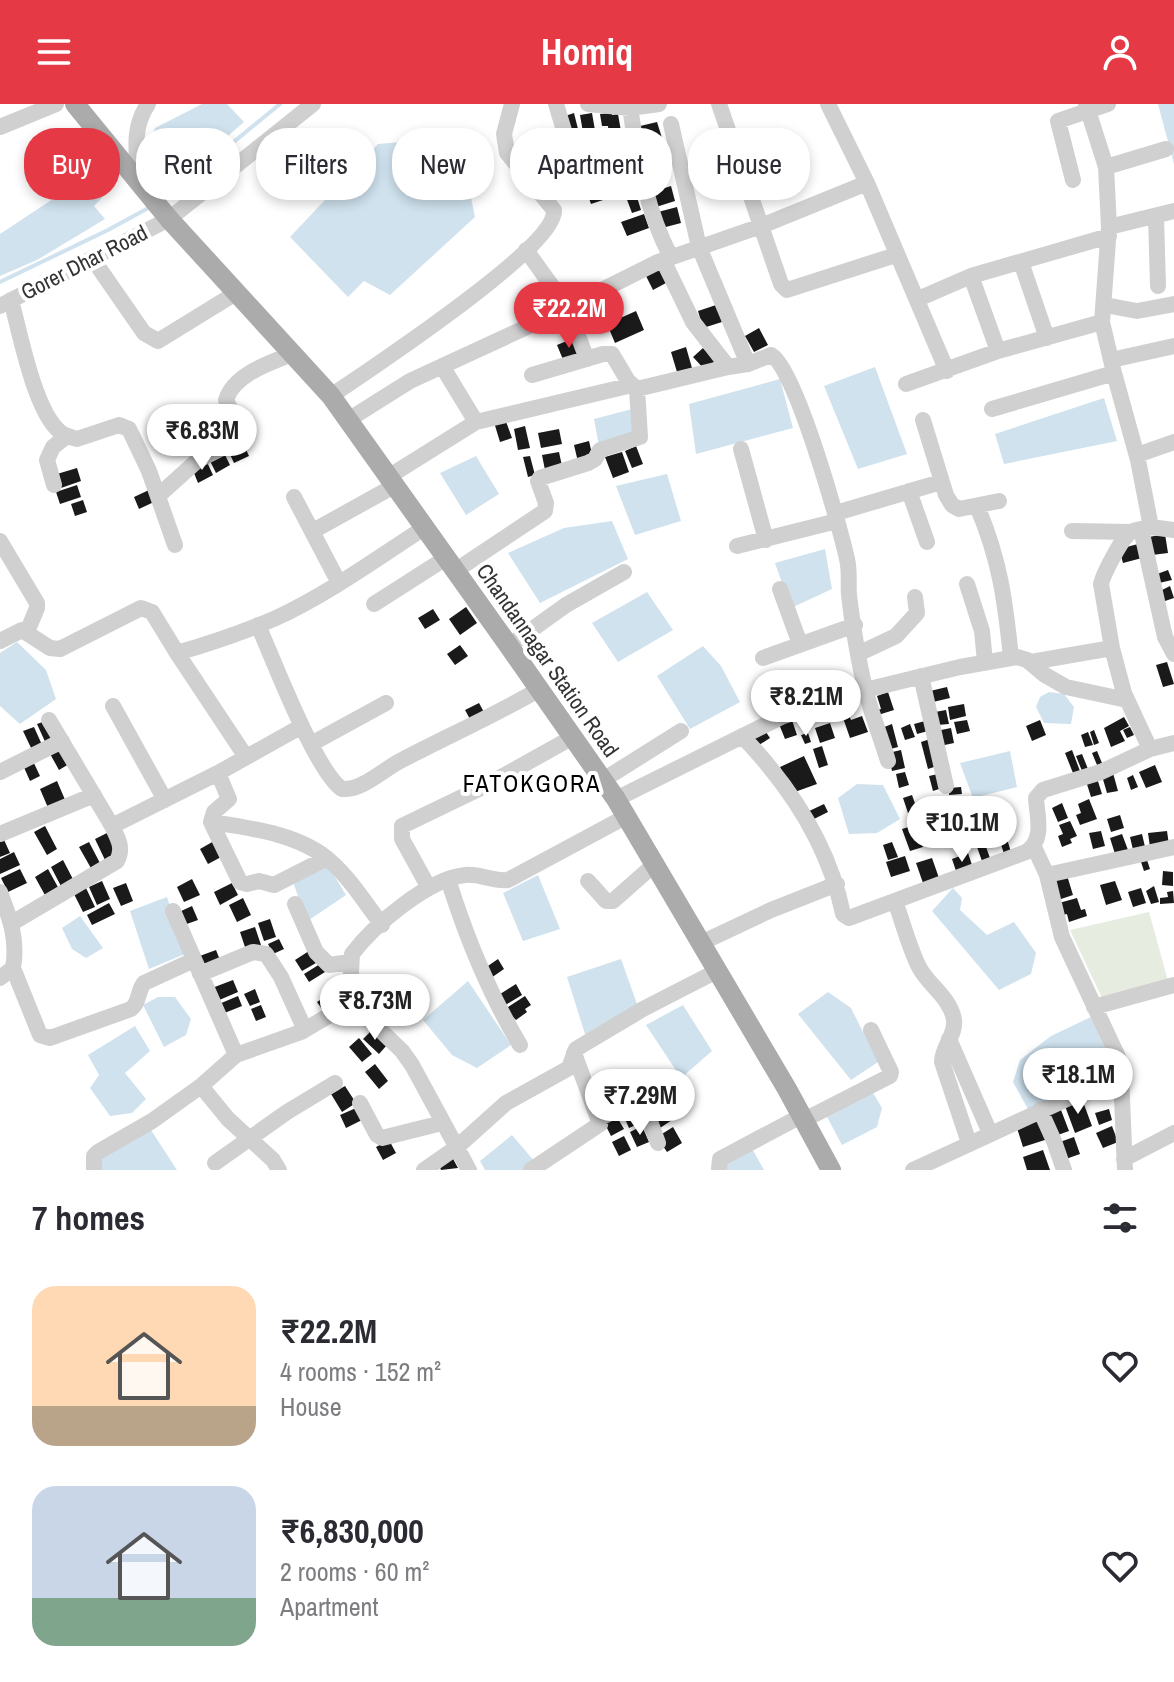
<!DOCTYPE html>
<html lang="en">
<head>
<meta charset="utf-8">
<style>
  body { margin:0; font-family:"Archivo Narrow",sans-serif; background:#f7f7f7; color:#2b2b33; height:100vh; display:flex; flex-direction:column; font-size:30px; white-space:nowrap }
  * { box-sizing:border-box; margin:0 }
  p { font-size:26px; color:#7c7c81 }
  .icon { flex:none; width:44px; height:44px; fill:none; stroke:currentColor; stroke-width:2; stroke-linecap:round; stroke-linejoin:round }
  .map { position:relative; height:1066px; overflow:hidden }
  .side { display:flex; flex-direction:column; background:#fff; flex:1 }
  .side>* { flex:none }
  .guide { position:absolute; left:24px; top:24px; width:1126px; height:72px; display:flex; gap:16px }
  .price { position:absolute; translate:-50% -68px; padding:0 18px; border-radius:28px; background:#fff; color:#222; font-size:26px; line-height:52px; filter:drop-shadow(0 2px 4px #0008) }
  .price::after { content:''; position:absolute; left:50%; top:48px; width:24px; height:18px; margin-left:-12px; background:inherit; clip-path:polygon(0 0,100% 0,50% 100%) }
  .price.selected { background:#e63946; color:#fff }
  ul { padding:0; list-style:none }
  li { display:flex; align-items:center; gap:24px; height:200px; padding:0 32px }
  li span { display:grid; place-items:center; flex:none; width:224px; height:160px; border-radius:24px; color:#555 }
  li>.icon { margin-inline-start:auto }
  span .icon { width:96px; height:96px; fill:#fffc; stroke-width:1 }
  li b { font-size:34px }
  h2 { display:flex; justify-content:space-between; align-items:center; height:96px; padding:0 32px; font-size:34px }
  .chip { padding:0 28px; border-radius:32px; background:#fff; box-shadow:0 4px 12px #0003; font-size:28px; line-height:72px }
  .chip.selected { background:#e63946; color:#fff }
  header { display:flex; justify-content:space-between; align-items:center; height:104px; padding:0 32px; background:#e63946; color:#fff; font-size:36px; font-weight:700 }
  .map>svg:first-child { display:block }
</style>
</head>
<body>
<header><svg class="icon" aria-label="menu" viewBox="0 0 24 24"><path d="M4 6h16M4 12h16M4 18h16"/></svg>Homiq<svg class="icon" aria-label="person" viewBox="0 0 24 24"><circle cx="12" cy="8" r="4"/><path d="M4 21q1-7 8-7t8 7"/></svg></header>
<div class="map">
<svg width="1174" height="1066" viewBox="0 0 1174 1066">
  <rect width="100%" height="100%" fill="#fff"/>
  <path fill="#e6ecdf" d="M1149 808 1168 877 1103 896 1070 826Z"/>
  <path fill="#cfe2ee" d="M202 0H227L244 18 170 82C152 61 145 52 155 24Z
    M1158 0H1174V60Z
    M437 35 466 70 475 113 390 191 364 177 348 193 290 133 378 40Z
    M99 71 109 86 94 102 105 115 37 156 0 172V130L71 83Z
    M875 263 907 350 858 365 824 282Z
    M780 275 793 324 696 350 689 300Z
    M1104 294 1117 337 1004 360 995 330Z
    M632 305 636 333 599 342 594 315Z
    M476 352 499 390 466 411 440 369Z
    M667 370 681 417 635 431 616 382Z
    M612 417 628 455 540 499 508 449 564 424Z
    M825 445 832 485 791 504 775 459Z
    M647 488 673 526 618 558 592 519Z
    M17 538 46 566 56 595 20 620 0 602V549Z
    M703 542 721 562 740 598 690 625 657 572Z
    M1049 588 1064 590 1074 603 1071 620 1044 619 1036 603 1040 593Z
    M1010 647 1017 683 973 694 960 659Z
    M857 680 883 681 900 715 877 729 849 730 838 694Z
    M326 758 346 791 303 820 291 799 298 792 292 775Z
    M538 771 560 825 523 837 503 789Z
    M953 784 962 794 960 806 987 831 1014 818 1036 849 1031 870 999 886 932 807Z
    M167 793 185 850 149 865 130 807Z
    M80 812 103 844 86 854 72 845 62 824Z
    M621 855 637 900 586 933 567 873Z
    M468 877 511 941 477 964 452 951 423 916Z
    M828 888 851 904 878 958 851 976 798 910Z
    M158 893H175L191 915 186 931 164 943 143 901Z
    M683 901 712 947 681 974 646 921Z
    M1091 913 1108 951 1102 971 1028 1005 1013 978 1020 956 1051 932Z
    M135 922 150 947 125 969 146 995 132 1009 110 1012 90 984 99 971 88 951Z
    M872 987 882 1004 877 1023 842 1041 826 1011Z
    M149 1023 177 1066H99L95 1057Z
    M512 1031 535 1058 526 1066H485L480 1057Z
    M750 1041 764 1066H713L711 1061Z"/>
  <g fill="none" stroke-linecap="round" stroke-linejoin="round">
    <path stroke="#cfe2ee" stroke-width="4" d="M163 96 280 0
      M0 178 108 126 152 102"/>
  </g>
  <path fill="#1a1a1a" d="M574 9 582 41 572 44 565 12Z
    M592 9 597 38 585 40 580 11Z
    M612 9V11L618 10 622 33 609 34 608 22H602L600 10Z
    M657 18 662 34 640 40 636 23Z
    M666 47 669 58 645 64 642 53Z
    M631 66 637 86 624 90 618 71Z
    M605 73 612 93 591 100 584 80Z
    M671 82 675 97 656 103 652 88Z
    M636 90 641 106 632 109 626 93Z
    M677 103 681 119 662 124 658 108Z
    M644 110 649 124 627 132 621 118Z
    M657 162 666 179 653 186 644 168Z
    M716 201 722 218 703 224 698 207Z
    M636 207 644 226 615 239 607 220Z
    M759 224 768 241 754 248 745 232Z
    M574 234 581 251 564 258 557 241Z
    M686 243 692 264 677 268 671 248Z
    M703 244 715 257 705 266 693 253Z
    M504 312 512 334 500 338 493 315Z
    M525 322 530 344 518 346 514 325Z
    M559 325 562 340 541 344 538 329Z
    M242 337 249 352 234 359 227 344Z
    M589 337 593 354 578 358 574 341Z
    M636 342 643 360 632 364 625 347Z
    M222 345 230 361 216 369 208 353Z
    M559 348 562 362 545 366 542 351Z
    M622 348 629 368 613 374 605 353Z
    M530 352 535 371 528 373 523 353Z
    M206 356 213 371 198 379 192 364Z
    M77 364 81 377 61 384 57 370Z
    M77 381 81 393 60 400 56 388Z
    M149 386 154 398 139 405 134 393Z
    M83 396 87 408 75 412 71 400Z
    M1165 430 1168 449 1152 451 1149 433Z
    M1138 440 1142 454 1123 459 1119 445Z
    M1168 466 1172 476 1159 479 1157 470Z
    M1170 482 1174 494 1162 498 1160 487Z
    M466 503 477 519 460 531 449 515Z
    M433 505 440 516 425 525 418 514Z
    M460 541 468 552 455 561 447 550Z
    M1167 558 1174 580 1163 583 1156 561Z
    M947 583 950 594 933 598 930 587Z
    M888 588 894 606 878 611 876 606 881 605 877 592Z
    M479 599 485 610 471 617 465 606Z
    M964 600 966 612 950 616 948 603Z
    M946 606 949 620 937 621 935 608Z
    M848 609 851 616 862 612 868 628 850 634 842 611Z
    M1124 613 1129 622 1120 627 1125 637 1111 643 1104 624Z
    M48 616 57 638 47 642 37 620Z
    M792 616 797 631 785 635 779 620Z
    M967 616 970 627 957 630 954 618Z
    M1040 616 1046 631 1032 637 1026 622Z
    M925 617 928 627 917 630 914 620Z
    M830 619 835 634 820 639 815 624Z
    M892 620 898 643 887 646 879 625Z
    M910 620 915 633 905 636 901 624Z
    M34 623 43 643 33 648 23 627Z
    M1130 623 1134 631 1127 634 1123 626Z
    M951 624 954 639 940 642 936 627Z
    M764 625 770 634 756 643 750 635Z
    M1094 626 1099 639 1094 641 1090 628Z
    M1088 628 1093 641 1085 643 1081 631Z
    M808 629 811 638 805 640 801 631Z
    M930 635 937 662 928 665 921 638Z
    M822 642 828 661 819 664 813 645Z
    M59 643 69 660 59 666 49 648Z
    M901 646 905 664 892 667 888 649Z
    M1072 646 1080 667 1073 669 1065 649Z
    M1097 647 1102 659 1097 661 1092 649Z
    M1082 650 1088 665 1082 667 1076 652Z
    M804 652 817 680 792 689 780 663Z
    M32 655 40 672 30 677 22 659Z
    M1155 661 1162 678 1146 684 1139 668Z
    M905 668 909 681 899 684 896 670Z
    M1113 669 1118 687 1107 689 1102 672Z
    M938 670 942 684 933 687 929 672Z
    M1096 671 1102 690 1091 693 1085 674Z
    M1133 671 1138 683 1131 686 1127 674Z
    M57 677 66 698 49 706 40 685Z
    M961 683 962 690 949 691V684Z
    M912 691 917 705 908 709 903 694Z
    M1089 695 1097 715 1080 721 1076 711 1081 709 1078 700Z
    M1062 699 1068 714 1058 718 1052 704Z
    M824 700 828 708 810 717 805 709Z
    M1120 711 1124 724 1111 728 1107 715Z
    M992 715 998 733 985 737 979 720Z
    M1070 717 1077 732 1070 735 1072 739 1062 743 1058 732 1063 730 1059 721Z
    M915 721 923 743 910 747 902 725Z
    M45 722 57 745 47 751 34 728Z
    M0 727 10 749 0 753Z
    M1101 727 1105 742 1093 745 1089 729Z
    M1167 727 1169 741 1150 743 1148 729Z
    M107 729 117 750 105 756 95 735Z
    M1122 730 1128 746 1115 750 1110 734Z
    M1142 730 1146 747 1134 750 1130 733Z
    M1007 735 1011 748 1004 750 1000 737Z
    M214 737 223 752 208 760 200 745Z
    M89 738 101 761 92 766 79 743Z
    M892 738 898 753 888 756 883 741Z
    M985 740 991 757 983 760 977 743Z
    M14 748 20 761 0 770V755Z
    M968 749 973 764 957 770 952 755Z
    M905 752 910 767 891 773 886 758Z
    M1146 753 1150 765 1144 767 1140 755Z
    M932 754 939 774 923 779 916 759Z
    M63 756 75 779 63 786 51 763Z
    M20 765 27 779 8 788 1 774Z
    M48 765 59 785 46 793 35 773Z
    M1163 767 1173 768V782L1162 781Z
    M1066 768 1073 791 1055 797 1048 774Z
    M192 775 200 791 184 798 177 783Z
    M102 777 110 795 97 801 89 783Z
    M1115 777 1122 796 1106 801 1100 781Z
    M126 779 133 797 121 802 113 784Z
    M232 779 238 791 220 801 214 788Z
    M1154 782 1159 798 1151 800 1146 787Z
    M86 784 95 803 83 808 74 790Z
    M1141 784 1146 799 1133 803 1128 788Z
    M1173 787 1174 799 1160 800V794L1168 793 1167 788Z
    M243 794 251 811 237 818 229 801Z
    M1077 794 1081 806 1085 805 1087 812 1069 818 1067 810 1063 811 1059 799Z
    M109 799 115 810 92 821 87 811Z
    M192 802 198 816 184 821 179 808Z
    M270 815 276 833 264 837 258 819Z
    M255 823 261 841 246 846 240 828Z
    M279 835 284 845 273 850 268 840Z
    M216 846 220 856 201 863 197 853Z
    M309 847 316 859 302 867 295 856Z
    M498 855 504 865 491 874 485 864Z
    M320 860 325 868 309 878 304 870Z
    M233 876 238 888 217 897 212 884Z
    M516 880 522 891 502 903 497 892Z
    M255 885 260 898 250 902 244 890Z
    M335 886 343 900 326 911 317 898Z
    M238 892 242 902 222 910 219 900Z
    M525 892 531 901 525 905 527 908 516 916 505 905Z
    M261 901 266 913 256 917 251 905Z
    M372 926 387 941 379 950 363 935Z
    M359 934 372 950 362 958 349 943Z
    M375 960 388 977 379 985 365 968Z
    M633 969 641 986 630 991 622 974Z
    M345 982 356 999 342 1008 331 990Z
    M601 982 609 1000 598 1005 590 988Z
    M1082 995 1092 1022 1075 1029 1065 1002Z
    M633 1003 640 1019 629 1024 622 1008Z
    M664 1003 672 1016 660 1024 652 1011Z
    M356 1004 362 1016 346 1024 340 1011Z
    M1109 1005 1112 1016 1099 1021 1095 1009Z
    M1061 1006 1069 1027 1055 1032 1047 1011Z
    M617 1013 624 1025 611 1032 605 1020Z
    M1040 1013 1048 1035 1023 1043 1016 1021Z
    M642 1022 649 1038 637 1043 630 1028Z
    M1112 1022 1118 1038 1103 1044 1096 1029Z
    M673 1023 682 1039 667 1048 657 1033Z
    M624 1032 631 1046 619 1052 612 1038Z
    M1074 1033 1080 1050 1063 1056 1057 1039Z
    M389 1036 396 1049 383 1056 376 1043Z
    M1043 1046 1050 1066H1027L1023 1053Z
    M451 1051 458 1064 441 1066 438 1059Z"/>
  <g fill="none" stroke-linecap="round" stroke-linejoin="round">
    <path stroke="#d0d0d0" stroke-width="16" d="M556 0 579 76
      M588 0 630 4 659 0
      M719 0 781 180 787 186 896 151
      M828 0 867 79 947 267
      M630 4C638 54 646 107 671 153
      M671 20 699 143 748 260
      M0 23 56 0
      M1106 63 1166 45
      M1073 76 1058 17 1108 0
      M139 79C137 51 131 25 148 0
      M1156 112 1158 182
      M1109 123 1174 107
      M526 146 567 203 587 255
      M92 154 144 229 158 237 236 189
      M663 156 693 218 728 263 748 260 771 251C795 262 840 423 847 455 850 467 848 479 849 491 852 518 859 561 866 588 872 611 881 634 888 657
      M1021 158 1047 234
      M971 172 998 247
      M918 195 971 172 1109 132
      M11 196C20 229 34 305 59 327 64 332 71 333 77 335L119 321 129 325 149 367 175 441
      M1105 201 1137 207 1174 200
      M0 202 169 115 313 0
      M1111 256 1174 242
      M442 262 476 318 632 281
      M1114 269 1138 356 1151 423C1144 425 1136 425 1131 428 1123 431 1103 471 1101 480L1112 544 1124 589 1150 645
      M532 271 603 250H612L628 277 637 285 728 263
      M906 280 998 247 1102 218
      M331 292C367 267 557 143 554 106L507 49 504 30 512 0
      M992 305 1114 269 1102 218 1109 123 1106 63 1086 0
      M348 316 410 277 540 217 658 158 761 122 867 79
      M923 316 946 391 952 401 959 405 999 397
      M741 345 766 436
      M1137 351 1174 338
      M388 373 476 318
      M54 381 47 356 53 343 67 332
      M909 387 927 438
      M158 392 198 356 242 334V328L226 296C234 270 270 259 292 250
      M294 393 339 479
      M977 402C1000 456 1005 496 1011 553
      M836 409 941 378
      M1151 423 1174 426
      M1141 425 1165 533 1174 550
      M313 427 394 382
      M1072 427 1131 428
      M0 437 37 499V504L27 528
      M737 442 837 417
      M455 467 545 407 546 399 538 377 540 374 588 359 595 355 600 346 640 333 637 285
      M967 480 982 527 985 558
      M780 485 800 540
      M374 500 446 454
      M258 521C273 555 316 668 342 685 362 687 385 664 402 656 448 632 495 611 540 585
      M0 537 22 526 50 544 60 545 141 504 152 508 177 549C211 539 244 528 276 514 328 490 376 455 424 424
      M509 542 566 501 624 468
      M177 549 246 653
      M860 549 896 532 917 509 915 493
      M763 554 855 521
      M1031 558 1112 544
      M921 572 946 682
      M113 602 165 696
      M49 616 112 722 218 669 302 622
      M742 632C790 682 829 741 843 810L849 814 1026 748C1045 736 1037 713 1036 694L1043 686 1101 668 1150 645 1174 639
      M311 640 386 599
      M0 668 62 637
      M218 669 229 695 214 708 211 718 240 778 247 780 259 777 274 781 327 754
      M603 676 681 627
      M616 695 781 613 865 586 960 563 1017 553 1027 556 1045 571 1066 583 1127 596
      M211 718C250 724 300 730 330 757 350 774 366 800 382 821
      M0 730 94 691
      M1047 771 1174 743
      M448 775C466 833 489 889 520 941
      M588 777 606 797H613L656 759
      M429 784 402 735V722L487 681 573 633
      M0 788C10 814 18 836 13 864L0 874
      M895 797C903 819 909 843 919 863 928 881 951 894 954 916 956 931 942 943 942 958L969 1039
      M295 800 316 848 329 861 350 858
      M173 807 236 951
      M12 819 117 757C124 744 118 735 112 722
      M701 839 771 806 837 780
      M13 864 40 931 50 934 131 905C140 898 137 888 144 879L194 856
      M200 870 253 848 266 850 281 873 305 926
      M348 895 402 947 412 961 469 1066
      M1094 903 1174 881
      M949 935 990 1029
      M1121 970 1125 1066
      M201 982 228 1015 273 1056 279 1066
      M360 999 377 1031 382 1034 442 1019
      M1040 1006 1054 1037 1064 1066
      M600 1014 628 1000 639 998 647 1009 658 1039
      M804 1016 890 972 891 968 871 926
      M1124 1055 1174 1029
      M215 1059 287 1008 335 979
      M94 1066V1052L98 1048 152 1017 201 982 236 951 301 928 340 905 350 887 352 850C374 821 428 775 465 771 480 769 493 778 508 776L627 712
      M424 1066 457 1043 506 999 569 964 576 945 643 905 717 867
      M531 1066 600 1020 574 949
      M719 1066 720 1055 801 1012
      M913 1066 1121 970 1118 953 1062 833 1047 771 1034 743"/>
    <path stroke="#ababab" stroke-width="20" d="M75 0 169 115 331 292 509 542 616 695 787 985 831 1066"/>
  </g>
  <g text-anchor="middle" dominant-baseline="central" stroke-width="8" stroke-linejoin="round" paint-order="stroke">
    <g font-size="22" fill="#333" stroke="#fff">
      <text transform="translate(84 158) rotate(-27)">Gorer Dhar Road</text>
      <text transform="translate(548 556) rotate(55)">Chandannagar Station Road</text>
    </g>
    <g font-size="24" letter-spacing="2" fill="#000" stroke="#fff">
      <text x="532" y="679">FATOKGORA</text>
    </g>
  </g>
</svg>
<b class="price selected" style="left:569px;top:246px">₹22.2M</b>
<b class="price" style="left:202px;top:368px">₹6.83M</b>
<b class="price" style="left:806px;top:634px">₹8.21M</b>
<b class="price" style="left:962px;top:760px">₹10.1M</b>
<b class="price" style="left:375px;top:938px">₹8.73M</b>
<b class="price" style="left:1078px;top:1012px">₹18.1M</b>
<b class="price" style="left:640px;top:1033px">₹7.29M</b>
<div class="guide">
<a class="chip selected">Buy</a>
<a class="chip">Rent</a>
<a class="chip">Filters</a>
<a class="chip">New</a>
<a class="chip">Apartment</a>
<a class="chip">House</a>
</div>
</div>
<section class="side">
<h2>7 homes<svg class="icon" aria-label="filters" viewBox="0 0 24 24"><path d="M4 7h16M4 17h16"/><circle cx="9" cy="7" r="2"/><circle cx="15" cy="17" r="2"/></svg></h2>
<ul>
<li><span style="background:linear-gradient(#ffd9b3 75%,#b9a48a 0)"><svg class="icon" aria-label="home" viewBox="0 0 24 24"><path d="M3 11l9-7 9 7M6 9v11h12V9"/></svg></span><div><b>₹22.2M</b><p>4 rooms · 152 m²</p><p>House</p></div><svg class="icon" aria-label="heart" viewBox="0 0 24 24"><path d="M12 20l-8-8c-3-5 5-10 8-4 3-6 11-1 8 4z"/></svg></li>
<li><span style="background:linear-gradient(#c9d6e8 70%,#7fa58c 0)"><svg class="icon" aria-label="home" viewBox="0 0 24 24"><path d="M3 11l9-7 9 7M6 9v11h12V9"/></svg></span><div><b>₹6,830,000</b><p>2 rooms · 60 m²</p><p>Apartment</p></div><svg class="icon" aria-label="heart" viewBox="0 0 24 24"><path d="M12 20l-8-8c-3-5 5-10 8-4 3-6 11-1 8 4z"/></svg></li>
</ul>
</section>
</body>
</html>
